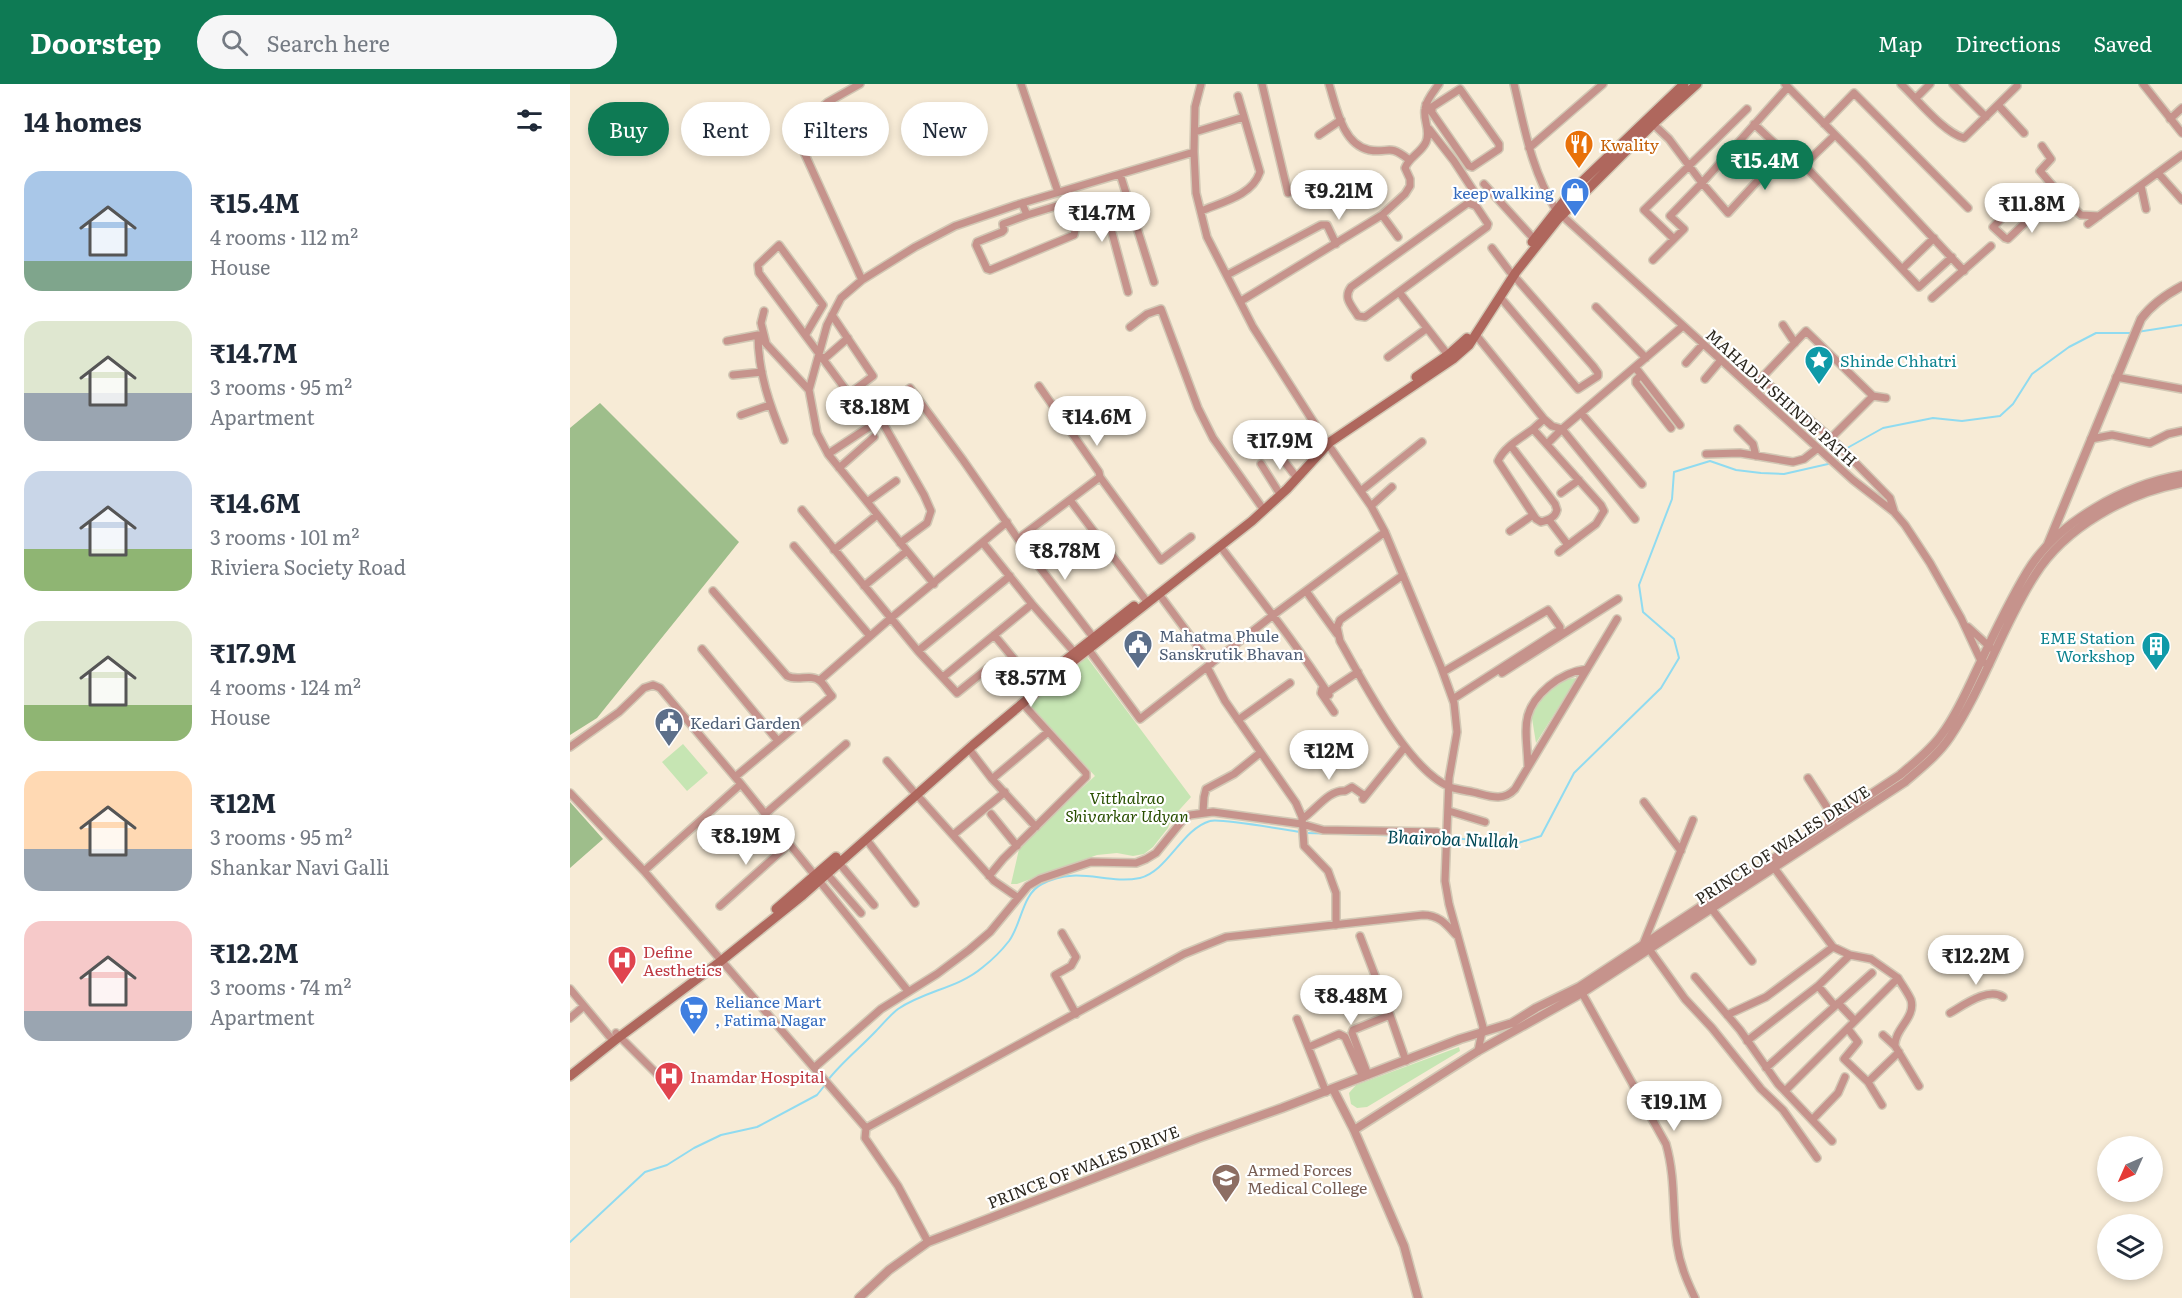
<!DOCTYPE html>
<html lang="en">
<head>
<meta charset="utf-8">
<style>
  body { margin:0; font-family:Literata,serif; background:#f6f6f7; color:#1f2937; height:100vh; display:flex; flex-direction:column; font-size:22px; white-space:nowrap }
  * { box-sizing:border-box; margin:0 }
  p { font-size:20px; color:#747a83 }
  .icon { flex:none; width:33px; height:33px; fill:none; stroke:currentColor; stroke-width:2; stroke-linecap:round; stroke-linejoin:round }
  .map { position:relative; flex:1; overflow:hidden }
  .side { display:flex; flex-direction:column; background:#fff; width:570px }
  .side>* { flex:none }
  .banner { position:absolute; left:18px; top:18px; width:570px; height:54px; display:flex; gap:12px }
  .needle { width:39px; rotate:225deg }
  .controls { position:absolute; left:1527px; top:1052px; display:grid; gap:12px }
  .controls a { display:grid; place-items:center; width:66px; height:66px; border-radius:50%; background:#fff; box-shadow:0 3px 9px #0003; font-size:30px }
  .price { position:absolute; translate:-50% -51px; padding:0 14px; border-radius:21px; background:#fff; color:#222; font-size:20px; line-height:39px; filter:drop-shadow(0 2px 3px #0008) }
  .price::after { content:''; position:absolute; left:50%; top:36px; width:18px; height:14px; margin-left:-9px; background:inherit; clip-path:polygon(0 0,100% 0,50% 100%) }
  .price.active { background:#0e7a54; color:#fff }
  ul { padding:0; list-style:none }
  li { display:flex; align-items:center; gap:18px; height:150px; padding:0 24px }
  li span { display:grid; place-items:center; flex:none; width:168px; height:120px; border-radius:18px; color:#555 }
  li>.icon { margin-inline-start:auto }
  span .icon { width:72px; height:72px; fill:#fffc; stroke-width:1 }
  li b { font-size:26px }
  h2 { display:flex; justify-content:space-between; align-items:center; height:72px; padding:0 24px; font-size:26px }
  .pill { padding:0 21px; border-radius:27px; background:#fff; box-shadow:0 3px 9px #0003; font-size:21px; line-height:54px }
  .pill.active { background:#0e7a54; color:#fff }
  header { display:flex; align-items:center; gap:36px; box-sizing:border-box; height:84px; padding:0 30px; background:#0e7a54; color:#fff }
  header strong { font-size:28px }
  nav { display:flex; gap:33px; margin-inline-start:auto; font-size:21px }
  .search { width:420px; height:54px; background:#f6f6f7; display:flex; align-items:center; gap:15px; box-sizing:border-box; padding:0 21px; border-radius:33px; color:#747a83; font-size:22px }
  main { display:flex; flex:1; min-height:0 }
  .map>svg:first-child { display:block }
</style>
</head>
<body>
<header>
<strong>Doorstep</strong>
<div class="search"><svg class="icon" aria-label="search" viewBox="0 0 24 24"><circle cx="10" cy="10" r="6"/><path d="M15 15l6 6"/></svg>Search here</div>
<nav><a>Map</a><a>Directions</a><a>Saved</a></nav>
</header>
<main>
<section class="side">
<h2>14 homes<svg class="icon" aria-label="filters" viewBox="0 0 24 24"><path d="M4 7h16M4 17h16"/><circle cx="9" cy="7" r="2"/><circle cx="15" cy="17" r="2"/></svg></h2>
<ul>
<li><span style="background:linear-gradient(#a9c7e8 75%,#7fa58c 0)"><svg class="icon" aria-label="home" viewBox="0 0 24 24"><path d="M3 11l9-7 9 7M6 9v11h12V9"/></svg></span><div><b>₹15.4M</b><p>4 rooms · 112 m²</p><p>House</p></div></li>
<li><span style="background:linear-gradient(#dfe7d0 60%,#9aa5b1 0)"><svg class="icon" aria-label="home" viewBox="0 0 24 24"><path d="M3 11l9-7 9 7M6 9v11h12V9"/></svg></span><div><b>₹14.7M</b><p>3 rooms · 95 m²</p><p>Apartment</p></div></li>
<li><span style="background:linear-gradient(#c9d6e8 65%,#8fb573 0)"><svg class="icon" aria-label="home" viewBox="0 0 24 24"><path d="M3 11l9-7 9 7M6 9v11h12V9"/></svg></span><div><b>₹14.6M</b><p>3 rooms · 101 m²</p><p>Riviera Society Road</p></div></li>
<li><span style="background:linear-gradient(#dfe7d0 70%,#8fb573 0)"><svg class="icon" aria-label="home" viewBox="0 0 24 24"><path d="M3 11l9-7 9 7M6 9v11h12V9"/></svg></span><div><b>₹17.9M</b><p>4 rooms · 124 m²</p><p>House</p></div></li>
<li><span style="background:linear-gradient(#ffd9b3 65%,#9aa5b1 0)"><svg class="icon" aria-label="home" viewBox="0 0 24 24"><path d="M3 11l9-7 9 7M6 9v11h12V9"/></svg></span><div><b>₹12M</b><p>3 rooms · 95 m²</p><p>Shankar Navi Galli</p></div></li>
<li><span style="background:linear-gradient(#f6c9c9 75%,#9aa5b1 0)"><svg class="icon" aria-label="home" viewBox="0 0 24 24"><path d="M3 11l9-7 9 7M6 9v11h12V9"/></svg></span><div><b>₹12.2M</b><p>3 rooms · 74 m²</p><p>Apartment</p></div></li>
</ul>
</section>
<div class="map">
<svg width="1612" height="1214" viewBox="0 0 1612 1214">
  <rect width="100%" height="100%" fill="#f7ebd6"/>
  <path fill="#c6e5b3" d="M516 572 621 713 602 734 598 744 583 763 574 770 563 772 547 769 527 771 447 800H441L450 761 525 692 460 621Z
    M1007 594 966 659 960 622 995 595Z
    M113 660 138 689 117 707 92 678Z
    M889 963 890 967 797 1023 787 1024 781 1020 779 1009 786 1001Z"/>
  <path fill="#9ebe8b" d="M30 319 169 458 27 634 0 651V344Z
    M0 718 33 755 0 784Z"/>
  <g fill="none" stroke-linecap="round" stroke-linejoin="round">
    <path stroke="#90dbf0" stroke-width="2" d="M1567 248 1612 241
      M736 749 874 753
      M880 754 948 759 971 752 1004 689 1091 604 1109 574 1104 555 1073 528 1069 501 1102 415 1104 388 1140 377 1166 386 1191 389 1214 390 1258 380 1279 363 1313 344 1363 334 1392 337 1430 332 1443 320 1462 290 1499 263 1526 249H1562
      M258 996C272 978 290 964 306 947 313 940 320 931 328 925 356 906 387 905 413 883 422 876 432 866 439 857 452 839 452 810 472 800 509 781 535 801 570 794 597 788 612 745 640 737 649 734 717 746 730 748
      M0 1158 75 1088 97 1081 124 1064 151 1051 187 1043 247 1011 255 1001"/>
    <g stroke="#d2c8b5" stroke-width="10">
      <path id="minor" d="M290 0 258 18 235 38 233 66 292 196
        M451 0 488 108
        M631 0 625 23 624 68 626 109 637 153 683 243 755 356 801 422 815 448 871 583 884 619 887 648 879 694 875 797 879 820 913 943 908 967
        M692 0 718 109
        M759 0C766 22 772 60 799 66 819 70 818 59 838 75
        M944 0C955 46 961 85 986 126L1283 396 1324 428 1335 441 1360 479 1391 534 1411 577 1419 581
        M1215 0 1293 79 1394 187
        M1331 0C1347 15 1374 49 1394 54L1447 2
        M1383 0 1416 33
        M1573 0 1612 49
        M1346 14 1360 0
        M856 20 899 82 902 83 929 65V60L890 5 862 23V28
        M1428 21 1454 49
        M1600 35 1612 24
        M1080 37 1099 55 1132 99 1218 3
        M1254 40 1284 9 1398 124
        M859 45 884 77 903 106
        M625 48 674 33
        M749 51 771 36
        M1265 51 1236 79 1235 82 1349 203 1382 173
        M1472 62 1481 75 1470 87 1495 116
        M959 64 1033 0
        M1588 89 1612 116
        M550 90 584 198
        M914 100 964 155
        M1571 102 1576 125
        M452 119 457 131 433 140 434 146 432 148 407 158 406 161 417 185 420 186 504 151 505 146 493 120 457 131
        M898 119 906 122 918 140 917 143 795 233 788 232C781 221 773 214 781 203Z
        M1440 126 1423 143 1435 154 1438 155 1479 116H1495L1511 131 1529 132
        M631 127C652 118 682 112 690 88L668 12
        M812 131 828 153
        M1518 140 1612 71
        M1104 155 1114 145 1100 132 1132 99 1158 129 1214 68 1184 40
        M922 164 940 188
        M1083 176 1104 155 1074 126 1177 25
        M1332 185 1364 154
        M657 191 751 141H757L766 160
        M558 208 541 145 563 132
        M829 208 878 271
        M930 213 1008 305 1028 292V289L1023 282 944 192
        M1362 214 1421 162
        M671 217 812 131 835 110 840 102V95L835 84C839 73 851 69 856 58 861 46 853 37 855 25 856 16 864 7 869 0
        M1026 223 1076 274
        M194 227 191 239 196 259
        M1213 241 1225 259
        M560 243 577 230 591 225 628 324 643 354 691 422
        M236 250 253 221 209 161 188 181 189 189 279 310 303 292 262 231
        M906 251 974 335 982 342 992 345 1113 242
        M157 257 188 251
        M818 273 856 245
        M254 275 278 254
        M1116 279 1133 260
        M1065 283 1110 341
        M163 291 192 288
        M1071 291 1066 296V299L1101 344
        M1546 293 1612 305
        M1191 294 1261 354 1320 414 1324 427
        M1135 295 1151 276
        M1182 304 1236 247 1303 312 1261 354
        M1303 312 1316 314
        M1011 329 1072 400
        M171 331 200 321
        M974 335 963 345 1031 421 1034 427 1026 440 989 468
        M1168 345 1183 360 1186 372
        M1521 355 1542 351 1580 359 1598 350 1612 347
        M214 356C200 322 188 289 188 251L239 306
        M977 360 992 345 1065 435
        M941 362 985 420 987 426C985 434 978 436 971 438L966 435 928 377C934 363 951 354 963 345
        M703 363 724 390
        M258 370 302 341
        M1136 370 1170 369 1223 378 1234 375 1248 364
        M691 380 708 407
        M269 384 304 353
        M530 393 591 476 621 453
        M792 406 852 358
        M991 409 1009 396
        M500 416 578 519
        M297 418 326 397
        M801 422 822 403
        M232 426 348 567 387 609 418 584
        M979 436 998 461
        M940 447 963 431
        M448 455 523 553
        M330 459 357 439 361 427 354 411 310 334 318 322 340 304 393 376 448 455 530 393 529 388 469 302
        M413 459 462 520 504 568
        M224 462 300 552
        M650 462C687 511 726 559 759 611
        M264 466 307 431
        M833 491 770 536 767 543 770 557C793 597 838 686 880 703 888 706 899 707 907 709 922 713 934 717 945 705L1047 535
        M364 500 258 370 247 349 239 306 257 241 271 214 292 196 345 163 385 142 446 121 624 68
        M294 502 337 467
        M143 507 217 592C228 598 240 589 250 597 255 601 258 608 262 612L165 693
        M736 507 767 550
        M589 510 641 580
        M1398 543 1421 564
        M424 551 444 575
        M516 562 570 635 702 532 815 448
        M132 565 208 657
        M348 567 440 492
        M637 583 655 617 726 719 732 733 734 762 758 787 766 809V841
        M873 588 978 526 990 543V546L883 615
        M932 589 1048 515
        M373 593 462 520
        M250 596 321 534 437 438
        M755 605H752L751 609 764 628
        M758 608 788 588
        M668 636 720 599
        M0 663 49 628 74 604 83 601 90 604 171 700 338 907
        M399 665 422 695 466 743
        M317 677 343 707
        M958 683C957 647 948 628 979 602 991 592 1002 587 1017 585
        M1238 694 1264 734
        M422 695 478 648
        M0 709 74 787 296 1044 295 1054 328 1102 358 1158
        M347 711 424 797 447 813
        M793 715 835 663
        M1074 718 1111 767
        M879 727 915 738
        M633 728 634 713 636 705 664 690 690 669
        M195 730 276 660
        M421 730 447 762
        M732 735C745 727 759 705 775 707L782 703 792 710 796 711
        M1123 736 1074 858 1115 915 1142 944 1191 1005 1213 1026 1247 1074
        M383 751 435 708
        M296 755 345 819
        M269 779 304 821
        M1202 781 1263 863 1280 871 1301 875 1328 894 1215 1007
        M74 787 171 700
        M257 790 291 829
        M419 792 433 775 516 693V689L453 620
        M150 822 219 760
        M1141 824 1182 877
        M492 849 506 873 501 882 485 891 506 930
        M790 852 820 931
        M1125 893 1170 946 1208 1000 1262 1057
        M1328 894C1332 901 1338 909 1341 916 1346 934 1324 945 1325 962L1349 1002
        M1248 902 1265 922
        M0 905 40 953
        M1012 909 1096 1060C1106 1095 1102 1127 1107 1161 1110 1181 1117 1197 1125 1214
        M1268 919 1285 937
        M1380 929C1394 921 1418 903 1433 913
        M1157 931 1196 913 1263 863
        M0 934 14 922
        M727 935 756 1008
        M1278 945 1288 958 1274 975 1298 998
        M46 949 97 1000
        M1313 951 1325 962
        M1177 957 1248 902 1280 871
        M739 963 769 950 775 953 793 993
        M245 983 311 925 367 890 399 866 420 848 458 802 470 795 521 778 566 779 576 775 586 769 612 737 620 731 643 728 732 740 753 746 867 748
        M1196 984 1302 889
        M798 991 782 949 783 946 820 931 836 977
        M1312 1021 1298 998 1329 968
        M1242 1036 1268 1009 1275 993
        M296 1044 614 870 656 853 853 831C869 831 876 840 886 851"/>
    </g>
    <g stroke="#d2c8b5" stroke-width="11">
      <path id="tertiary" d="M1478 460 1571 235C1582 220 1595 211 1612 202
        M763 1005 784 1046 834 1162 848 1214
        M784 1046 908 967 1012 909 1335 698C1351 684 1368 671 1380 653 1414 602 1432 542 1465 491 1495 443 1557 409 1612 399
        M289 1214 319 1186 358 1158 628 1054 712 1024 890 955 942 939 966 924 1009 903 1330 691C1345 678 1361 666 1372 650 1385 633 1394 613 1403 594 1420 558 1437 521 1457 488 1488 437 1555 401 1612 391"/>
    </g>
    <g stroke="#d2c8b5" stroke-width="12">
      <path id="secondary" d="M962 158 1001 108 1114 0
        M846 293 878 271 897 254
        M483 586 564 522
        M206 825 266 773
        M0 992 44 957 151 877 233 811 403 661 502 578 682 437 717 405 760 358 883 275 899 261 946 188 988 135 1083 40 1127 0"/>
    </g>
    <use href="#minor" stroke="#c6938c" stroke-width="7"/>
    <use href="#tertiary" stroke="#c6938c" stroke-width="8"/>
    <use href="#secondary" stroke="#af675d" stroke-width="9"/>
  </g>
  <defs>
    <g id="restaurant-pin" transform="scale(1.5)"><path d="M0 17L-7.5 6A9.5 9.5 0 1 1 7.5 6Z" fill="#e8710a" stroke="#fff"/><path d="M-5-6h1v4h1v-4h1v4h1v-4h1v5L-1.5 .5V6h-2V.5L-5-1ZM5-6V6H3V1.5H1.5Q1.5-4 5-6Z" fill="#fff"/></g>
    <g id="shop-pin" transform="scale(1.5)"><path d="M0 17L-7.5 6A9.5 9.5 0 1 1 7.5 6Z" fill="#3f7fe0" stroke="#fff"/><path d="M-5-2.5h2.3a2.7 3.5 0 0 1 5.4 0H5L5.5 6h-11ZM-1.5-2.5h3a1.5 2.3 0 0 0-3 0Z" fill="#fff"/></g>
    <g id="sight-pin" transform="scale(1.5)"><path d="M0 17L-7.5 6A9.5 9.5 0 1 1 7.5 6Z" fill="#0f9aa8" stroke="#fff"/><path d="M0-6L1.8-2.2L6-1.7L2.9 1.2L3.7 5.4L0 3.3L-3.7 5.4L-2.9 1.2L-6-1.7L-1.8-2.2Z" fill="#fff"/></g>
    <g id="civic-pin" transform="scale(1.5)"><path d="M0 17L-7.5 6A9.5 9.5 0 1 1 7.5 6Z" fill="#5c6f8a" stroke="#fff"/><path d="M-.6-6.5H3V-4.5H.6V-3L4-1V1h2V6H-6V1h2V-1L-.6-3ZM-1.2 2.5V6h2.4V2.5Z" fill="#fff"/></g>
    <g id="building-pin" transform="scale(1.5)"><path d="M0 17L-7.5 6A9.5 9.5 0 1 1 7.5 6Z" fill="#0f9aa8" stroke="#fff"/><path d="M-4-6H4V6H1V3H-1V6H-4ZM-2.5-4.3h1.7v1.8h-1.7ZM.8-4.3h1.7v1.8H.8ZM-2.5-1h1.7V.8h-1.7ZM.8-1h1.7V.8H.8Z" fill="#fff"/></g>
    <g id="hospital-pin" transform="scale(1.5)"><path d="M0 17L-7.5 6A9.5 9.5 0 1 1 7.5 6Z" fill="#e0444e" stroke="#fff"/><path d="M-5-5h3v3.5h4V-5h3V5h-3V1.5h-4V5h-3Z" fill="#fff"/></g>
    <g id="supermarket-pin" transform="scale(1.5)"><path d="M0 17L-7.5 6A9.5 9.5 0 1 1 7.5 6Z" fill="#3f7fe0" stroke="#fff"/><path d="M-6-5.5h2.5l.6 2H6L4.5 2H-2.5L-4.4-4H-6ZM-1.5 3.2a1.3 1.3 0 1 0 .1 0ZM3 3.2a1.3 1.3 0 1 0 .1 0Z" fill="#fff"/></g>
    <g id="university-pin" transform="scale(1.5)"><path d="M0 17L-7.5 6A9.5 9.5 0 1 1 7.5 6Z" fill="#8d6e63" stroke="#fff"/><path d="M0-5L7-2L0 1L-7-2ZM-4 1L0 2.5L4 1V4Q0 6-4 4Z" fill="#fff"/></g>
  </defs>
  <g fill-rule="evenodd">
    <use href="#restaurant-pin" x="1009" y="60"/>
    <use href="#shop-pin" x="1005" y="108"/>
    <use href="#sight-pin" x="1249" y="276"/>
    <use href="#civic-pin" x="568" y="560"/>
    <use href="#building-pin" x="1586" y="562"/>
    <use href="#civic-pin" x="99" y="638"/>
    <use href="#hospital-pin" x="52" y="876"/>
    <use href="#supermarket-pin" x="124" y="926"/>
    <use href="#hospital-pin" x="99" y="992"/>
    <use href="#university-pin" x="656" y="1094"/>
  </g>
  <g text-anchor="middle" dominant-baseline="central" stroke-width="4.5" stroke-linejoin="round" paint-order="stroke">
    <g font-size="16" fill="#c56008" stroke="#fff" text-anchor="start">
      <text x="1030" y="60">Kwality</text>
    </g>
    <g font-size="16" fill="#366cbe" stroke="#fff" text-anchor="end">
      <text x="984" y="108">keep walking</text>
      <text x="145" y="917" text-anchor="start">Reliance Mart<tspan x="145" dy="18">, Fatima Nagar</tspan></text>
    </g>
    <g font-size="16" fill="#0d838f" stroke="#fff" text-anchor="start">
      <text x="1270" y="276">Shinde Chhatri</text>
      <text x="1565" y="553" text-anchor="end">EME Station<tspan x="1565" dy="18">Workshop</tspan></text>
    </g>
    <g font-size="16" fill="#2b271f" stroke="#fff">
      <text transform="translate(1212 313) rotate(42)">MAHADJI SHINDE PATH</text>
      <text transform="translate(1212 760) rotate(-33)">PRINCE OF WALES DRIVE</text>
      <text transform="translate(513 1082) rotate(-21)">PRINCE OF WALES DRIVE</text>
    </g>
    <g font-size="16" fill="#4e5e75" stroke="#fff" text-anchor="start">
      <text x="589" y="551">Mahatma Phule<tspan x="589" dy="18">Sanskrutik Bhavan</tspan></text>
      <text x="120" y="638">Kedari Garden</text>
    </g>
    <g font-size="16" font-style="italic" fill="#294f01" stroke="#fff">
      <text x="557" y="713">Vitthalrao<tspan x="557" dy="18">Shivarkar Udyan</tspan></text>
    </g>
    <g font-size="16" fill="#be3a42" stroke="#fff" text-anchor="start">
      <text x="73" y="867">Define<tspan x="73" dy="18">Aesthetics</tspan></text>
      <text x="120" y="992">Inamdar Hospital</text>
    </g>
    <g font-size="16" fill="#785e54" stroke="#fff" text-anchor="start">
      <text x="677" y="1085">Armed Forces<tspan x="677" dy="18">Medical College</tspan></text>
    </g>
    <g font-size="18" font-style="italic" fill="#014856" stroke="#fff">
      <text transform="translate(883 754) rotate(2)">Bhairoba Nullah</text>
    </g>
  </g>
</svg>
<div class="controls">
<a><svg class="needle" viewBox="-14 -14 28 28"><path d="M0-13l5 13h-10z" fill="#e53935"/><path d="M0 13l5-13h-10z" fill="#747a83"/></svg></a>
<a><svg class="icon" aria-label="layers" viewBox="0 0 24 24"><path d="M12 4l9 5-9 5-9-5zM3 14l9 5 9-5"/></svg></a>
</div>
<b class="price active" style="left:1195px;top:107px">₹15.4M</b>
<b class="price" style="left:769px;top:137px">₹9.21M</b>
<b class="price" style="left:1462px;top:150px">₹11.8M</b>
<b class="price" style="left:532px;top:159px">₹14.7M</b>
<b class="price" style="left:305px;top:353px">₹8.18M</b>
<b class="price" style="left:527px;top:363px">₹14.6M</b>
<b class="price" style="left:710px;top:387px">₹17.9M</b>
<b class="price" style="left:495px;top:497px">₹8.78M</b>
<b class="price" style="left:461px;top:624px">₹8.57M</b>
<b class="price" style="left:759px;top:697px">₹12M</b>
<b class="price" style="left:176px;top:782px">₹8.19M</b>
<b class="price" style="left:1406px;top:902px">₹12.2M</b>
<b class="price" style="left:781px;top:942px">₹8.48M</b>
<b class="price" style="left:1104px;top:1048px">₹19.1M</b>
<div class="banner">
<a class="pill active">Buy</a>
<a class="pill">Rent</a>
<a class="pill">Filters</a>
<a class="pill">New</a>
</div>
</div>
</main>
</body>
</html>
